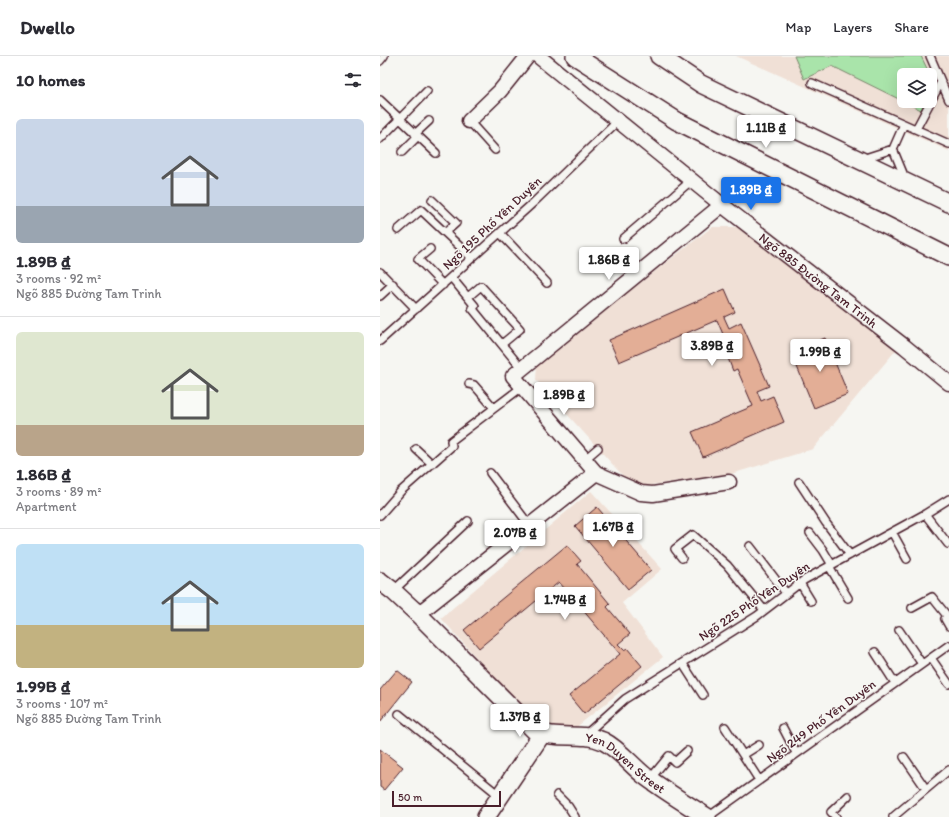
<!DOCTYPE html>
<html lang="en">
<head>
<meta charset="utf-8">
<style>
  body { margin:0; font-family:Itim,sans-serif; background:#f7f7f7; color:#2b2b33; height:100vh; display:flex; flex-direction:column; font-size:15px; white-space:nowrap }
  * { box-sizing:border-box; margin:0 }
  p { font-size:13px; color:#7c7c81 }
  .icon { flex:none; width:22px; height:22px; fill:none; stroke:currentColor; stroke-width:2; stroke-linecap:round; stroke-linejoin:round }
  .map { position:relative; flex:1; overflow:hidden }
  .side { display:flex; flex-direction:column; background:#fff; width:380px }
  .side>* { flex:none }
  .controls { position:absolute; left:517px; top:12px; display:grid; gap:8px }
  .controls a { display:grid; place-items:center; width:40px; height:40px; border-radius:6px; background:#fff; box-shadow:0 4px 16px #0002; font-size:20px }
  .scale { position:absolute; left:12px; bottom:10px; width:109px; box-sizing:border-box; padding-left:4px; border:2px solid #4a1f2b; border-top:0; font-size:11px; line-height:14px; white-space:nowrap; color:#4a1f2b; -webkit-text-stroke:3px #f6f6f2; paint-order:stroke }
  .price { position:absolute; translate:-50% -34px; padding:0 9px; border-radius:4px; background:#fff; color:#222; font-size:13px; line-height:26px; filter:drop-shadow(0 1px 2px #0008) }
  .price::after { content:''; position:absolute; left:50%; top:24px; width:12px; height:9px; margin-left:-6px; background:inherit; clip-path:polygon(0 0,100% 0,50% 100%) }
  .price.selected { background:#1a73e8; color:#fff }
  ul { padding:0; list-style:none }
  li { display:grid; align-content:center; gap:8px; height:212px; padding:0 16px }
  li+li { border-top:1px solid #e1e1e2 }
  li span { display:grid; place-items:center; height:124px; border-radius:6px; color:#555 }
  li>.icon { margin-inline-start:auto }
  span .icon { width:72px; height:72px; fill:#fffc; stroke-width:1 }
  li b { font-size:17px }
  h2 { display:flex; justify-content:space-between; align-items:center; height:48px; padding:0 16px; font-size:17px }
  header { display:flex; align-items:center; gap:24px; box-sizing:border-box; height:56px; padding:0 20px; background:#fff; border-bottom:1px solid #e1e1e2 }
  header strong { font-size:19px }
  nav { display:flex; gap:22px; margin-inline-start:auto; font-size:14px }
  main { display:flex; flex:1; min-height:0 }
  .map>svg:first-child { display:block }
</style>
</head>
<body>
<header>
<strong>Dwello</strong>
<nav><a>Map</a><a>Layers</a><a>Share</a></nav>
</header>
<main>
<section class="side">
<h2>10 homes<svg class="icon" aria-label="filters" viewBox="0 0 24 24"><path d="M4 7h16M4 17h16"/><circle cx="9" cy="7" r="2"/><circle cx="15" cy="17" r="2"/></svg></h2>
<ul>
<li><span style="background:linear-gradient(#c9d6e8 70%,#9aa5b1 0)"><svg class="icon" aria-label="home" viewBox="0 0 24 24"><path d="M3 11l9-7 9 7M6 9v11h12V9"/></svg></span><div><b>1.89B ₫</b><p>3 rooms · 92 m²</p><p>Ngõ 885 Đường Tam Trinh</p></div></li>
<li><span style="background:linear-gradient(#dfe7d0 75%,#b9a48a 0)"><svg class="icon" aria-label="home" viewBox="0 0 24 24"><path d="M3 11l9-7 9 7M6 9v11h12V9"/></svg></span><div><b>1.86B ₫</b><p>3 rooms · 89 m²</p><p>Apartment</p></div></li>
<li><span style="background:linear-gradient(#bfe0f5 65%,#c2b280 0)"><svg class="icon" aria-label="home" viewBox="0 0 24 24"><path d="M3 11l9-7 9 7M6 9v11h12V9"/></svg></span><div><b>1.99B ₫</b><p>3 rooms · 107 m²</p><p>Ngõ 885 Đường Tam Trinh</p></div></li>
</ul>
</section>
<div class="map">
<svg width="569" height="761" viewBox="0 0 569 761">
  <rect width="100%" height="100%" fill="#f6f6f2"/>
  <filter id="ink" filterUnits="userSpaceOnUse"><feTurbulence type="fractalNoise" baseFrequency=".025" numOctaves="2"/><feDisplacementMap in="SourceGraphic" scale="8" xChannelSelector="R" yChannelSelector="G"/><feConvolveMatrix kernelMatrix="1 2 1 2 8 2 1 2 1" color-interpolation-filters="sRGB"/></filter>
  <g filter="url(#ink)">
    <path fill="#f0e0d6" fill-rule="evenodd" d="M356 0H569V95ZM524 19H550V45H524Z
      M332 171H364L521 288 433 393 351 418 263 430 244 421 156 324 157 307Z
      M211 435 282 513 242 547 283 601 194 673H179L151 663 61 562Z"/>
    <path fill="#a9e4aa" stroke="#7a826a" d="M414 0H541L554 27 550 35V19H524V45H545L541 54 452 10 424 23Z"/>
    <path fill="#e3ae96" stroke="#4a1f2b" d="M345 233 355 256 344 261 349 272 361 266 389 330 377 335 381 345 393 340 404 366 323 401 312 376 373 350 357 313 353 315 346 297 350 295 337 264 239 306 229 284Z
      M445 282 468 338 434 352 411 296Z
      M217 451 271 514 248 533 195 470Z
      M187 489 201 505 197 508 230 548 227 551 250 578 238 588 244 594 247 592 262 610 204 658 189 640 240 598 179 526 99 592 84 574Z
      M17 614 32 626 0 666V634Z
      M0 693 23 711 4 734 0 731Z"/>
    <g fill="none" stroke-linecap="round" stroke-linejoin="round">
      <g stroke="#4a1f2b" stroke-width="10">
        <path id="service" d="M550 0 569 44
          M0 5 4 0
          M432 27 569 88
          M0 44 56 97
          M89 65 115 94
          M536 73 561 26
          M35 78 49 65
          M0 83 47 35
          M513 93 525 122
          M22 96 38 80
          M482 103 513 93 524 68
          M52 144 76 167 66 176
          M18 174 41 154 92 202
          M120 177 167 227
          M243 183 312 124
          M50 193 38 203 63 229
          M0 216 36 253
          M71 221 95 250 92 252 142 313
          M0 240 13 228
          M88 241 101 230 140 273 122 288
          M0 285 153 147 239 64
          M89 328 94 329 114 352
          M36 393 52 408
          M204 404 218 392
          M110 417 150 470
          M419 426 446 467 470 499
          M545 458 568 488
          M0 459 21 435 72 390 71 385 142 331
          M512 476 527 503
          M430 477 443 494 452 509
          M370 490 406 537
          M302 502 295 493 313 479 347 509 384 554
          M449 510 468 542
          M420 527 431 545
          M13 535 88 465
          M532 552 552 541 568 561 565 563 569 570
          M519 574 542 608
          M495 596 515 627
          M551 602 569 628
          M303 608 323 639
          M19 658 120 740
          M345 671 379 724
          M403 672 416 697
          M206 678 245 643 377 560 424 524 545 458 569 443
          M363 699 379 689
          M524 701 546 733
          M270 723 289 700 295 706 307 695
          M177 739 188 750 195 761
          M328 761 569 589
          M456 761 451 756 468 740
          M513 761 569 714"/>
      </g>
      <g stroke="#4a1f2b" stroke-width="17">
        <g id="minor">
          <path id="s1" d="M158 0 342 149 524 290 569 327"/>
          <path d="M89 65 120 35 148 0"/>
          <path d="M342 149 133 320 216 417 261 437 273 438 349 426"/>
          <path d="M38 558 216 417"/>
        </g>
      </g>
      <g stroke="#4a1f2b" stroke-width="20">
        <g id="tertiary">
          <path d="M195 0 297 65 569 201"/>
          <path d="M279 0 321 28 569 147"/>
          <path id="s2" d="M0 525 13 535 38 558 154 674C176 685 201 675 223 685 239 693 251 709 265 720 285 735 306 748 327 761"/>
          <path d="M106 761 162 678"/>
        </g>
      </g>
      <use href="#service" stroke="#f6f6f2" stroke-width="7"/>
      <use href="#minor" stroke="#f6f6f2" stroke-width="14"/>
      <use href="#tertiary" stroke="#f6f6f2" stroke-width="17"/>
    </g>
  </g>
  <g text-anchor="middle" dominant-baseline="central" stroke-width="3" stroke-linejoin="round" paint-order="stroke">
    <g font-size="13" fill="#4a1f2b" stroke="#f6f6f2">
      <text transform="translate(112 167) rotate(-43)">Ngõ 195 Phố Yên Duyên</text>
      <text stroke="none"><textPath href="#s1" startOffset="359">Ngõ 885 Đường Tam Trinh</textPath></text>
      <text transform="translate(374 545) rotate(-34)">Ngõ 225 Phố Yên Duyên</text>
      <text transform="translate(441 665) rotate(-36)">Ngõ 249 Phố Yên Duyên</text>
      <text stroke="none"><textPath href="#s2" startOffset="315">Yen Duyen Street</textPath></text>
    </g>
  </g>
</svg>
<div class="controls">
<a><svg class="icon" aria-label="layers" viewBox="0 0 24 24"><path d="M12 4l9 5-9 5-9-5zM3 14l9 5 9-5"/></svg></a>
</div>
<div class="scale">50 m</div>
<b class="price" style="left:386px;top:93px">1.11B ₫</b>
<b class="price selected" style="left:371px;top:155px">1.89B ₫</b>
<b class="price" style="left:229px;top:225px">1.86B ₫</b>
<b class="price" style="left:332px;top:311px">3.89B ₫</b>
<b class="price" style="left:440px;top:317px">1.99B ₫</b>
<b class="price" style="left:184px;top:360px">1.89B ₫</b>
<b class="price" style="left:233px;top:492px">1.67B ₫</b>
<b class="price" style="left:135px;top:498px">2.07B ₫</b>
<b class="price" style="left:185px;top:565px">1.74B ₫</b>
<b class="price" style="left:140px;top:682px">1.37B ₫</b>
</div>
</main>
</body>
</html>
